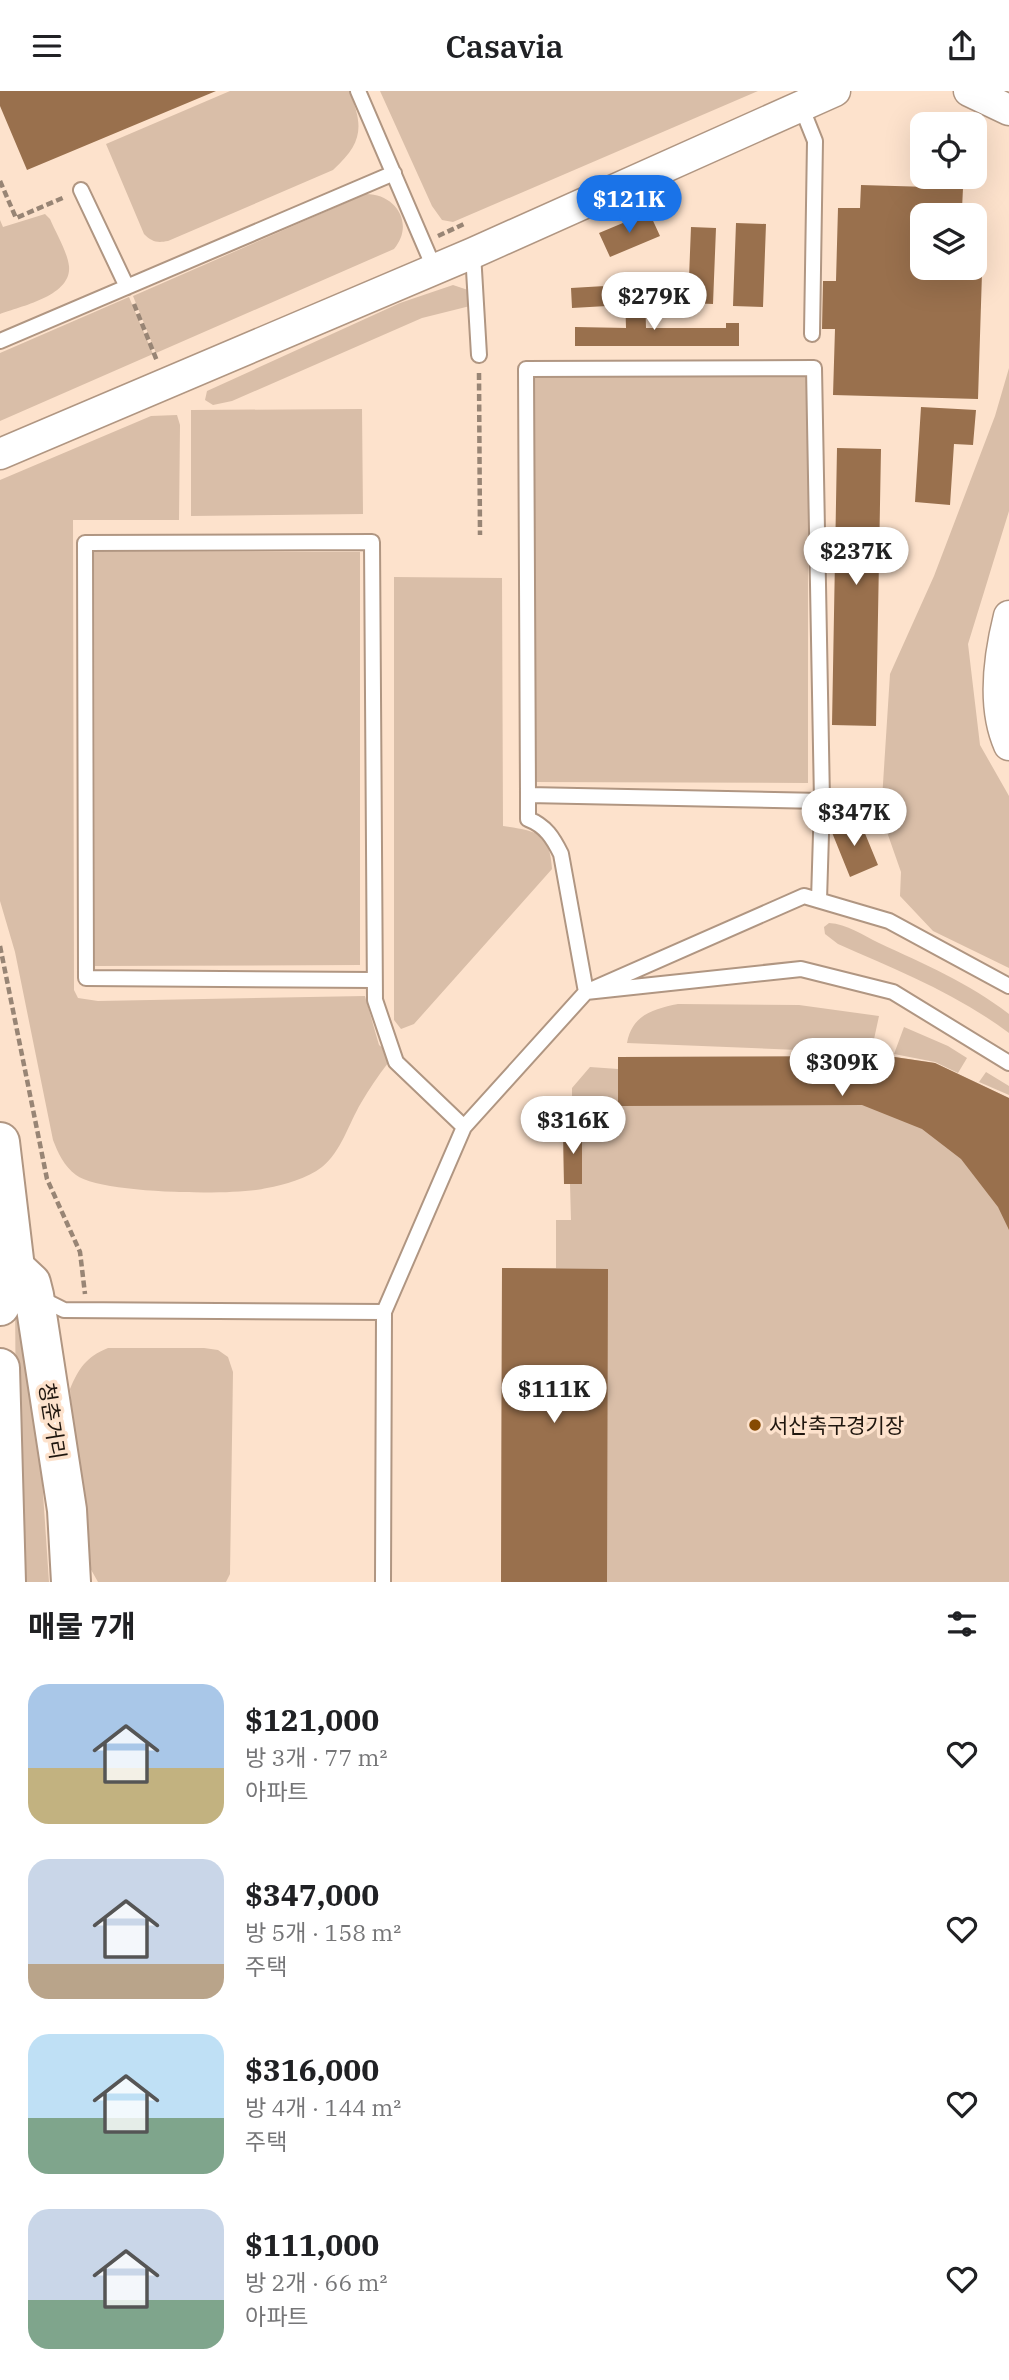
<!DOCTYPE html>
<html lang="ko">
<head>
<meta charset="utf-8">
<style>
  body { margin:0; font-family:"IBM Plex Serif","Noto Sans KR",serif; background:#f6f6f6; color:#202124; height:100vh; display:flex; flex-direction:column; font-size:26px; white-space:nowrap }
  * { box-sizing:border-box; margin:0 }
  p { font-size:23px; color:#757577 }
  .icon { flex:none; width:38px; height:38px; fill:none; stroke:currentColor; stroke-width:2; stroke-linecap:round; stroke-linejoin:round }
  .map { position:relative; height:1491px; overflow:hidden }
  .panel { display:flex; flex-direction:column; background:#fff; flex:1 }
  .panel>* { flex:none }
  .buttons { position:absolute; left:910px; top:21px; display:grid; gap:14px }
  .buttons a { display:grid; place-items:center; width:77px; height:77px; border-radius:14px; background:#fff; box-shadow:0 7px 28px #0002; font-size:35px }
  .price { position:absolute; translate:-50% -60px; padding:0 16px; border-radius:24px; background:#fff; color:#222; font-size:23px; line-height:46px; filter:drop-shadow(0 2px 4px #0008) }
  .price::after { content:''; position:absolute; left:50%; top:42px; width:21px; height:16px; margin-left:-10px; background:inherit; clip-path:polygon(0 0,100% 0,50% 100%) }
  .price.active { background:#1a73e8; color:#fff }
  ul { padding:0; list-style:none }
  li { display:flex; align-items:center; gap:21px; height:175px; padding:0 28px }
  li span { display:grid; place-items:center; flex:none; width:196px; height:140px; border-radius:21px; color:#555 }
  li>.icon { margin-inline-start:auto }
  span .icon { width:84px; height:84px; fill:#fffc; stroke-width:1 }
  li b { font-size:30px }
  h2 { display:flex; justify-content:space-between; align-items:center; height:84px; padding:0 28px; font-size:30px }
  header { display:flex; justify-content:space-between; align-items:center; height:91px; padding:0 28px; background:#fff; font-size:32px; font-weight:600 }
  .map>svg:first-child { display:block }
</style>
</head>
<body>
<header><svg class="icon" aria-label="menu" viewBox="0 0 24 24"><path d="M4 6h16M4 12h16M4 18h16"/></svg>Casavia<svg class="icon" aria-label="share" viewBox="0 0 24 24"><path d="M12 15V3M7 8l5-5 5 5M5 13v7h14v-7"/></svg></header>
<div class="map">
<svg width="1009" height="1491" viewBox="0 0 1009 1491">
  <rect width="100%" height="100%" fill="#fde2cc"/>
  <path fill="#d9bea8" d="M230 0H349C364 35 363 52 333 79L168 150C157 152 152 151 144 143L106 53Z
    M380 0H758L453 131 442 129 432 115Z
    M366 103C396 103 415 133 394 158L156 262 133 205Z
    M45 123 50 128C56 142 67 160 69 175 72 205 21 215 0 223V129L3 136Z
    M453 194 468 199 470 215 422 227 232 310 213 314 205 309 207 300 400 212Z
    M129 206 153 263 0 330V262Z
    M1009 277V420L968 553 980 654 1009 705V877L933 840 900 805 901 781 881 724 890 583 934 485 995 325Z
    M533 285H808V692L533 691Z
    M362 318 363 423 191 425V319Z
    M177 324 180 334 179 429H73L74 899 78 907 98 910 365 905 379 954 387 960 388 972C378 985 369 998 361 1012 349 1032 341 1061 322 1076 308 1087 284 1094 267 1097 235 1105 101 1103 76 1084 64 1075 58 1062 53 1049L15 861 0 810V389L151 325Z
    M94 461H360V874L95 875Z
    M394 486 502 487 503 735C536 740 550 741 552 778L414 933 401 938 394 929Z
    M829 832C847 833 863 844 879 852 924 873 969 892 1009 923V942C957 903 897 879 838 853L825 843 824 836Z
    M678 913 799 914 879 925 871 962 627 952C632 924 653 918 678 913Z
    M904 936 948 955 967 967 958 982 935 971 894 963Z
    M888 965 935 972 1009 1007V1491H501L502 1177H556V1129H571L570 1093H564L563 1037 572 1036V997L590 976 618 978V966Z
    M986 981 1009 995V1004L979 991Z
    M15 1203 38 1328 49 1491H17Z
    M108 1257H204L218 1259 228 1266 233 1281 230 1483 226 1491H98L85 1468 70 1298C79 1277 86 1266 108 1257Z"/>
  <path fill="#99704d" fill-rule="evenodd" d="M0 0H216L27 79 0 15Z
    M861 94 963 97 962 118 984 119 978 308 833 304 835 238H822L823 190H836L838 117H860ZM922 124H975V177H922Z
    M649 121 660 145 610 166 599 142Z
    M736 132 766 133 763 216 733 215Z
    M691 136 716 137 713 213 688 212Z
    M605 195 607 215 572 217 571 197Z
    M645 202 646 237H726V232H739V255H575V236L626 237 625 203Z
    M921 316 976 319 973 354 954 353 950 414 915 411Z
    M837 357 881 358 876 635 832 634Z
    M859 728 878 774 850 786 831 739Z
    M888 965 935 972 1009 1007V1139L998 1116 961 1068 922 1038 862 1014 618 1015V966Z
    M563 1037H582V1093H564Z
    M502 1177 608 1178 607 1491H501Z"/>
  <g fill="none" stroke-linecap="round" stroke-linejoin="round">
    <g stroke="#b09682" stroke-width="18">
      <path id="lane" d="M358 0 435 179
        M801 15 815 50 812 243
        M81 99 127 196
        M473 162 479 264
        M0 250 394 82
        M528 704V728C546 735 553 747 561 763L586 901 804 805 889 830 1009 895
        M819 809 822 710 528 704 526 278 814 277 822 710
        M373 889 86 887 85 452 372 451 375 909 396 971 464 1036
        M38 1206 64 1219 384 1221 464 1036 586 901 801 878 893 901 1009 972
        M383 1491 384 1221"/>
    </g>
    <g stroke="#b09682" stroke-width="33">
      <path id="street" d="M969 0 1009 19
        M0 363 473 162 835 0
        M1009 525C999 565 992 616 1009 654"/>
    </g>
    <g stroke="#b09682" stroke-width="42">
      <path id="primary" d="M0 1051 15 1177 0 1215
        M15 1177 31 1192 34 1204 67 1419 71 1491
        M0 1277 6 1491"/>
    </g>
    <path stroke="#988575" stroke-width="4.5" stroke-dasharray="7 3.5" stroke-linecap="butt" d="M0 90 16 127 65 106
      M438 145 464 133
      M134 213 157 270
      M479 282 480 444
      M0 855 47 1088 80 1161 85 1203"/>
    <use href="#lane" stroke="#fff" stroke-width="14"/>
    <use href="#street" stroke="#fff" stroke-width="30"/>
    <use href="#primary" stroke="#fff" stroke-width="38"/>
  </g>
  <circle fill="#854a02" stroke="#fde2cc" stroke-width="2.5" cx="755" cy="1334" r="7"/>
  <g text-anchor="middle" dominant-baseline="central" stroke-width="7" stroke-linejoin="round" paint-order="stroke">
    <g font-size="21" fill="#1f160e" stroke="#fde2cc">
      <text transform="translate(53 1330) rotate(81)">청춘거리</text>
    </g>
    <g font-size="21" fill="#1f160e" stroke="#fde2cc" text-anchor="start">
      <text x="769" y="1334">서산축구경기장</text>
    </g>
  </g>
</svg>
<div class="buttons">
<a><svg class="icon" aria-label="locate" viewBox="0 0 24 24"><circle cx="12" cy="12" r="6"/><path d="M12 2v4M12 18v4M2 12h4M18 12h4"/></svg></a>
<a><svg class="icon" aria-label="layers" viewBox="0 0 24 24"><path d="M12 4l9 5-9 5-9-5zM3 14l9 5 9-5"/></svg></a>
</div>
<b class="price active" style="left:629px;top:144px">$121K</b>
<b class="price" style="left:654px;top:241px">$279K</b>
<b class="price" style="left:856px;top:496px">$237K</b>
<b class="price" style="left:854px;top:757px">$347K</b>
<b class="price" style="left:842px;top:1007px">$309K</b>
<b class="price" style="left:573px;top:1065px">$316K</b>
<b class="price" style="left:554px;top:1334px">$111K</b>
</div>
<section class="panel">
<h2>매물 7개<svg class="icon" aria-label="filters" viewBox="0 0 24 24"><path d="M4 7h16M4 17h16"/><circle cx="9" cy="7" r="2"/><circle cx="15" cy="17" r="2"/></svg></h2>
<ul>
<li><span style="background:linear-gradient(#a9c7e8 60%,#c2b280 0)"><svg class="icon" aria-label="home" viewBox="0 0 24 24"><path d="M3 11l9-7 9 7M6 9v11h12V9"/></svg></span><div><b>$121,000</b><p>방 3개 · 77 m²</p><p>아파트</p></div><svg class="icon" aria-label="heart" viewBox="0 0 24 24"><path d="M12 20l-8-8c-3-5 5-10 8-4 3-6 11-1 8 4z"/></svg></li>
<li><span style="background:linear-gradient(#c9d6e8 75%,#b9a48a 0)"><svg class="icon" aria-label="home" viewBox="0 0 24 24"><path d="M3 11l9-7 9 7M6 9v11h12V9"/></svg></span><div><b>$347,000</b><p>방 5개 · 158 m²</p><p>주택</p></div><svg class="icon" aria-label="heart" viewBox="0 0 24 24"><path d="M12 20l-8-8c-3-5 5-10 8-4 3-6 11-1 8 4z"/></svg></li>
<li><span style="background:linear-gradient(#bfe0f5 60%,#7fa58c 0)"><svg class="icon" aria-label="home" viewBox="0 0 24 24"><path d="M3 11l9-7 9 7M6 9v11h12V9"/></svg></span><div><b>$316,000</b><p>방 4개 · 144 m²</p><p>주택</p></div><svg class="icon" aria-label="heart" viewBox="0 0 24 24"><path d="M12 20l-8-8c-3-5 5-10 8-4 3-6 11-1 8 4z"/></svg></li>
<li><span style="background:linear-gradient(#c9d6e8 65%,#7fa58c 0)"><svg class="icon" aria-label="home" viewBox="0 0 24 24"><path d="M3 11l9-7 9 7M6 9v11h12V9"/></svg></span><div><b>$111,000</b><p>방 2개 · 66 m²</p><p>아파트</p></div><svg class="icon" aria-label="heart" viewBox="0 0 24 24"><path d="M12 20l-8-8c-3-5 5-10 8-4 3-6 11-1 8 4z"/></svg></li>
</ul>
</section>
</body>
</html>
